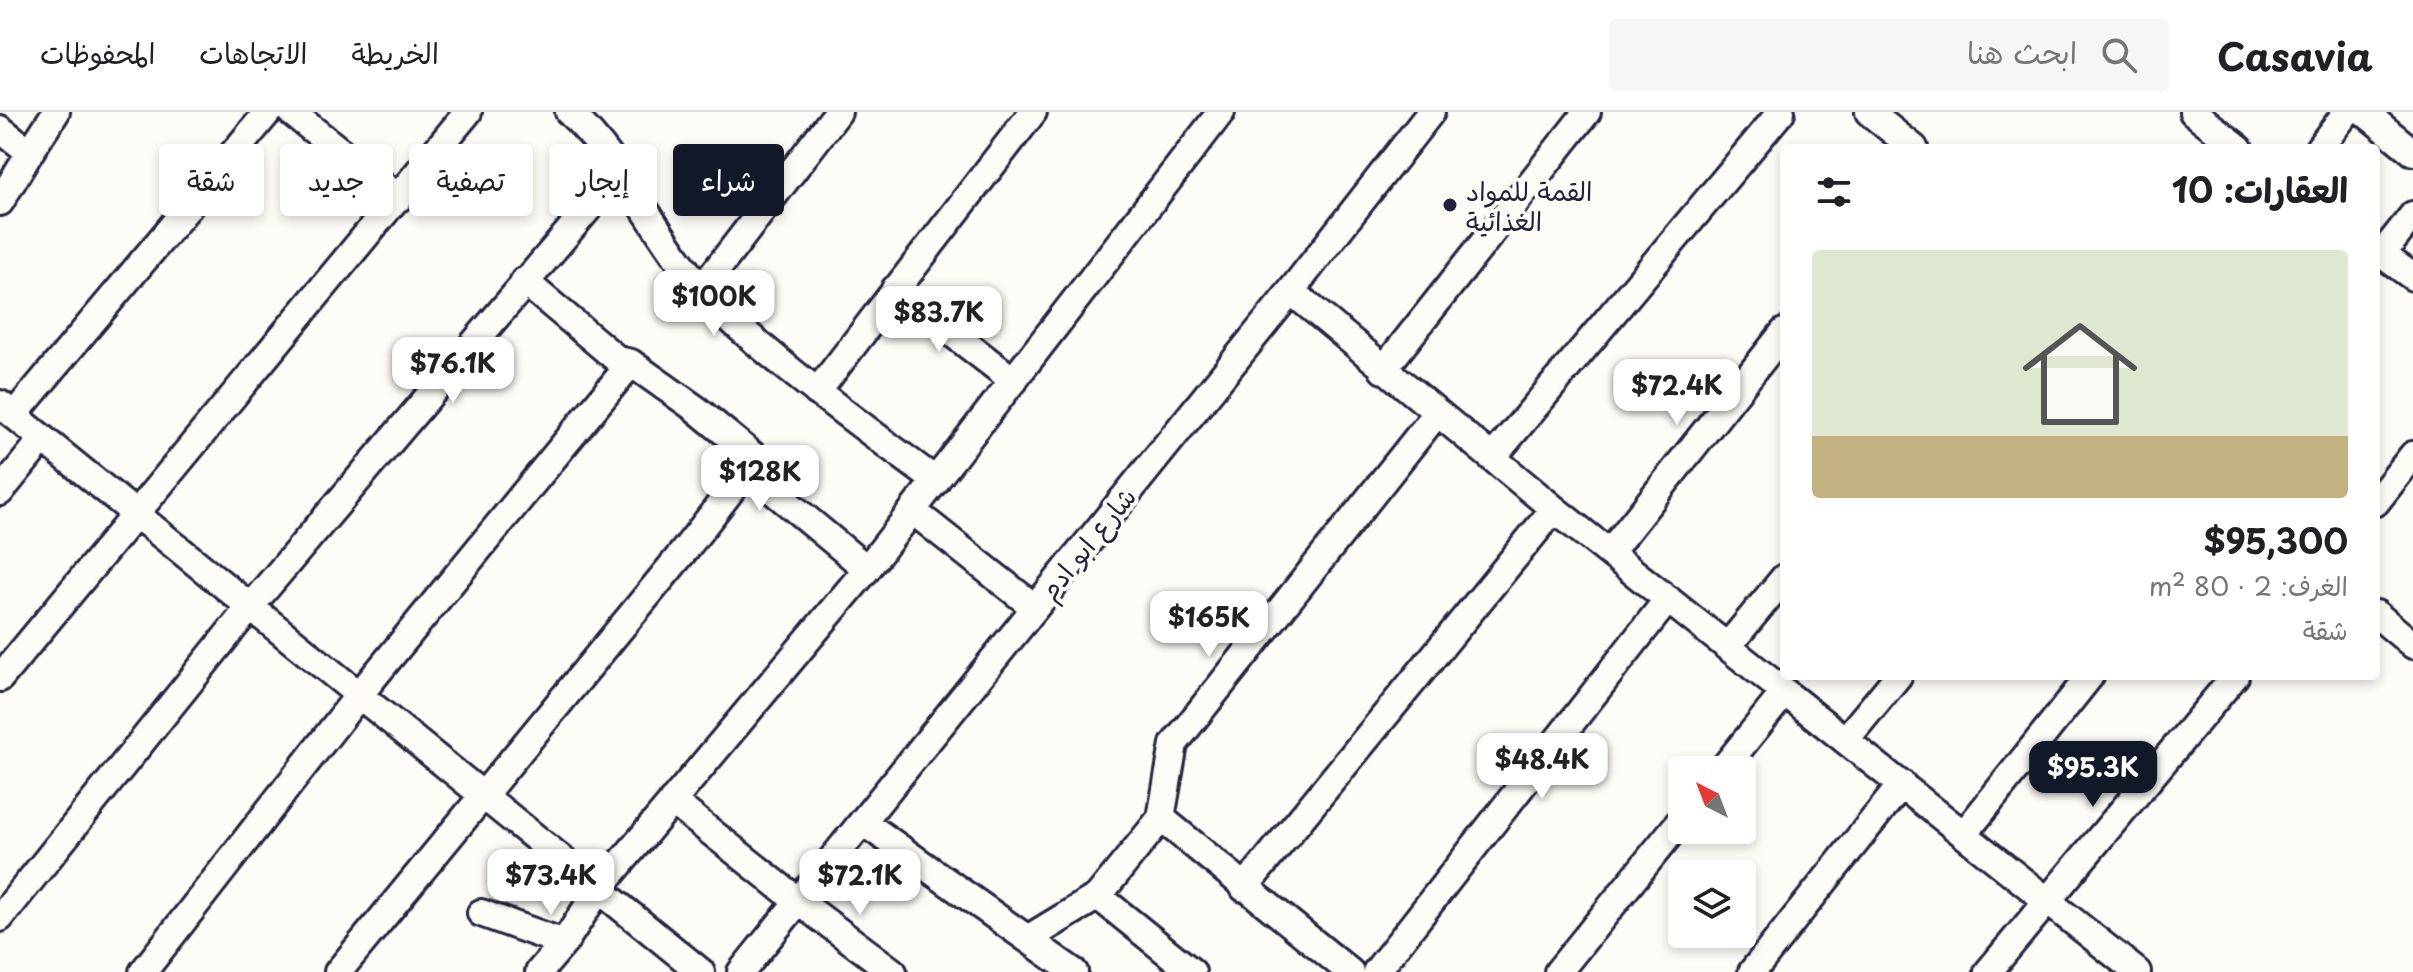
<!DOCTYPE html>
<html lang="ar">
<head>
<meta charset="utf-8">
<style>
  body { margin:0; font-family:"Playpen Sans","Playpen Sans Arabic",sans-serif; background:#f6f6f6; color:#202124; direction:rtl; height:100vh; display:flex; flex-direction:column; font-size:30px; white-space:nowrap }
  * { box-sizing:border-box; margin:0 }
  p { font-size:26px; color:#757577 }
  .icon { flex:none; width:44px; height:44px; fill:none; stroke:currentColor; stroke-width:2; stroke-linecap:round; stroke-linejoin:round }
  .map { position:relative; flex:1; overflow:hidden; direction:ltr }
  .drawer { position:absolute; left:1780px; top:32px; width:600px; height:536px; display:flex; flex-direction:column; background:#fff; border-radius:8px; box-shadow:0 4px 12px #0003; direction:rtl }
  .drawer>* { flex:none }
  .guide { position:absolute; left:24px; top:32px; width:760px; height:72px; direction:rtl; display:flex; gap:16px }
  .needle { width:52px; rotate:318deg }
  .controls { position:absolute; left:1668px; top:644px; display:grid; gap:16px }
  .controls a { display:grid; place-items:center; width:88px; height:88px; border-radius:8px; background:#fff; box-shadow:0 4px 12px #0003; font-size:40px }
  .price { position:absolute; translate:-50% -68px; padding:0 18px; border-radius:16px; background:#fff; color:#222; font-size:26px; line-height:52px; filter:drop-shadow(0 2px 4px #0008) }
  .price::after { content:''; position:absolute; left:50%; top:48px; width:24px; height:18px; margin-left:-12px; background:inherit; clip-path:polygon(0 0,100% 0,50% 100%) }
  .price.on { background:#111827; color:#fff }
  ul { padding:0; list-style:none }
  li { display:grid; align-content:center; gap:16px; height:424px; padding:0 32px }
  li span { display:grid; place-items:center; height:248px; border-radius:8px; color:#555 }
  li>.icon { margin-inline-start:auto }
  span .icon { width:144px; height:144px; fill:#fffc; stroke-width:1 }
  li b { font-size:34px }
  h2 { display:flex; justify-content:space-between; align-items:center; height:96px; padding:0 32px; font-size:34px }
  .pill { padding:0 28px; border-radius:8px; background:#fff; box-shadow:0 4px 12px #0003; font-size:28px; line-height:72px }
  .pill.on { background:#111827; color:#fff }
  header { display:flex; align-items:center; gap:48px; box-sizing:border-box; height:112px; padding:0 40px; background:#fff; border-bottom:2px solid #e0e0e0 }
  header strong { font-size:38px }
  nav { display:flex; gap:44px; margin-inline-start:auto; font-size:28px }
  .search { width:560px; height:72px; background:#f6f6f6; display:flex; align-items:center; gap:20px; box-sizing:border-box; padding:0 28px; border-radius:8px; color:#757577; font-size:30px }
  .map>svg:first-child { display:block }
</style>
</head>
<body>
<header>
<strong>Casavia</strong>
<div class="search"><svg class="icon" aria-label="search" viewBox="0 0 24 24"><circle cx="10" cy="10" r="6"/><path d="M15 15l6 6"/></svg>ابحث هنا</div>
<nav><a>الخريطة</a><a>الاتجاهات</a><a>المحفوظات</a></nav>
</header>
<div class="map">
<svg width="2413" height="860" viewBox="0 0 2413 860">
  <rect width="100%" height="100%" fill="#fdfcf7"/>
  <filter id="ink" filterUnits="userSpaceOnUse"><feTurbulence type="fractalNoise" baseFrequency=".0125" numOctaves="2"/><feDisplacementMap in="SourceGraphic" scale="16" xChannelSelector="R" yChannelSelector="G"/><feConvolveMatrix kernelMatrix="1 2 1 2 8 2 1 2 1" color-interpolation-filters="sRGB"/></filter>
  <g filter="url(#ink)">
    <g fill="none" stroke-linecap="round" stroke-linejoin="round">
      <g stroke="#22223b" stroke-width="32">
        <path id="minor" d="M291 0 399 86
          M569 0C623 49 652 119 700 176 725 205 756 230 785 254 834 294 885 331 936 369
          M1869 0 1914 36
          M2193 0 2239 36
          M2364 0 2413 40
          M0 17 30 40 0 90
          M2319 36 2347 0
          M30 40 56 0
          M2376 138 2413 165
          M2382 142 2413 103
          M524 169 618 248 631 251 696 297 756 346 772 378 867 457
          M895 177 1014 269
          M701 178 838 0
          M1291 179 1554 397 2137 860
          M1383 258 1587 0
          M817 280 1033 0
          M0 292 701 860
          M14 303 268 0
          M1492 346 1781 0
          M0 380 43 327
          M2376 390 2413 343
          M913 399 1034 495
          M1610 440 1784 220
          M2376 502 2413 533
          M1727 535 1784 466
          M0 566 468 0
          M1846 627 1898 564
          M1722 658 1785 580
          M672 689 798 789 893 860
          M1161 706 1350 860
          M863 710 1074 860
          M1964 722 2090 564
          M1244 776 1554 397
          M1098 784 1192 860
          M481 801 564 831
          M0 806 250 495 620 59
          M1029 826 1098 784 1161 706 1174 632 1437 301
          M143 860 359 583 631 251
          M338 860 684 439 756 346
          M539 860 564 831 599 777 867 457 1221 0
          M741 860 1291 179 1431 0
          M1376 860 1668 487
          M1558 860 1682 707
          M1752 860 1902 672
          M1988 860 2235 564"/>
      </g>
      <use href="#minor" stroke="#fdfcf7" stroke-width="26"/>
    </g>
  </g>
  <circle fill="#22223b" stroke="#fdfcf7" stroke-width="3" cx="1450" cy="93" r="8"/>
  <g text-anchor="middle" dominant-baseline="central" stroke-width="8" stroke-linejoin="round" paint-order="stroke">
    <g font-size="26" fill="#22223b" stroke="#fdfcf7" text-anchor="start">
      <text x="1466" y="78">القمة للمواد<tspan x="1466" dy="30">الغذائية</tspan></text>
    </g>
    <g font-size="26" fill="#22223b" stroke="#fdfcf7">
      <text transform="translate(1087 431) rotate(-51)">شارع ابو ادم</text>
    </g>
  </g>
</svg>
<div class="controls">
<a><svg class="needle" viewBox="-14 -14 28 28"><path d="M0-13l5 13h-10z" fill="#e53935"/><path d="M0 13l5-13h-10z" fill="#757577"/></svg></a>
<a><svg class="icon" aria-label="layers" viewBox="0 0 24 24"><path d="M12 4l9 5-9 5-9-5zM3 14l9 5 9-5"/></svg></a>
</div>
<b class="price" style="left:714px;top:226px">$100K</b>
<b class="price" style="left:939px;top:242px">$83.7K</b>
<b class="price" style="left:453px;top:293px">$76.1K</b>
<b class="price" style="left:1677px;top:315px">$72.4K</b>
<b class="price" style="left:760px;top:401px">$128K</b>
<b class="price" style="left:1209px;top:547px">$165K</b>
<b class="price" style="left:1542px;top:689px">$48.4K</b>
<b class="price on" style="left:2093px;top:697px">$95.3K</b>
<b class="price" style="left:551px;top:805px">$73.4K</b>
<b class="price" style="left:860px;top:805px">$72.1K</b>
<div class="guide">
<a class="pill on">شراء</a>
<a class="pill">إيجار</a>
<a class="pill">تصفية</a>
<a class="pill">جديد</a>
<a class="pill">شقة</a>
</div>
<section class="drawer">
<h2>العقارات: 10<svg class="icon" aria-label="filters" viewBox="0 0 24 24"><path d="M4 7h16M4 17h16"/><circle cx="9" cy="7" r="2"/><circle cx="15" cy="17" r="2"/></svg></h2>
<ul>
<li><span style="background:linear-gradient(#dfe7d0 75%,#c2b280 0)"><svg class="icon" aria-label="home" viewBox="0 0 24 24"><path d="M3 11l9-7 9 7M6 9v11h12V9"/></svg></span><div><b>$95,300</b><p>الغرف: 2 · 80 m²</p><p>شقة</p></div></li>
</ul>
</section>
</div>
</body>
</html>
